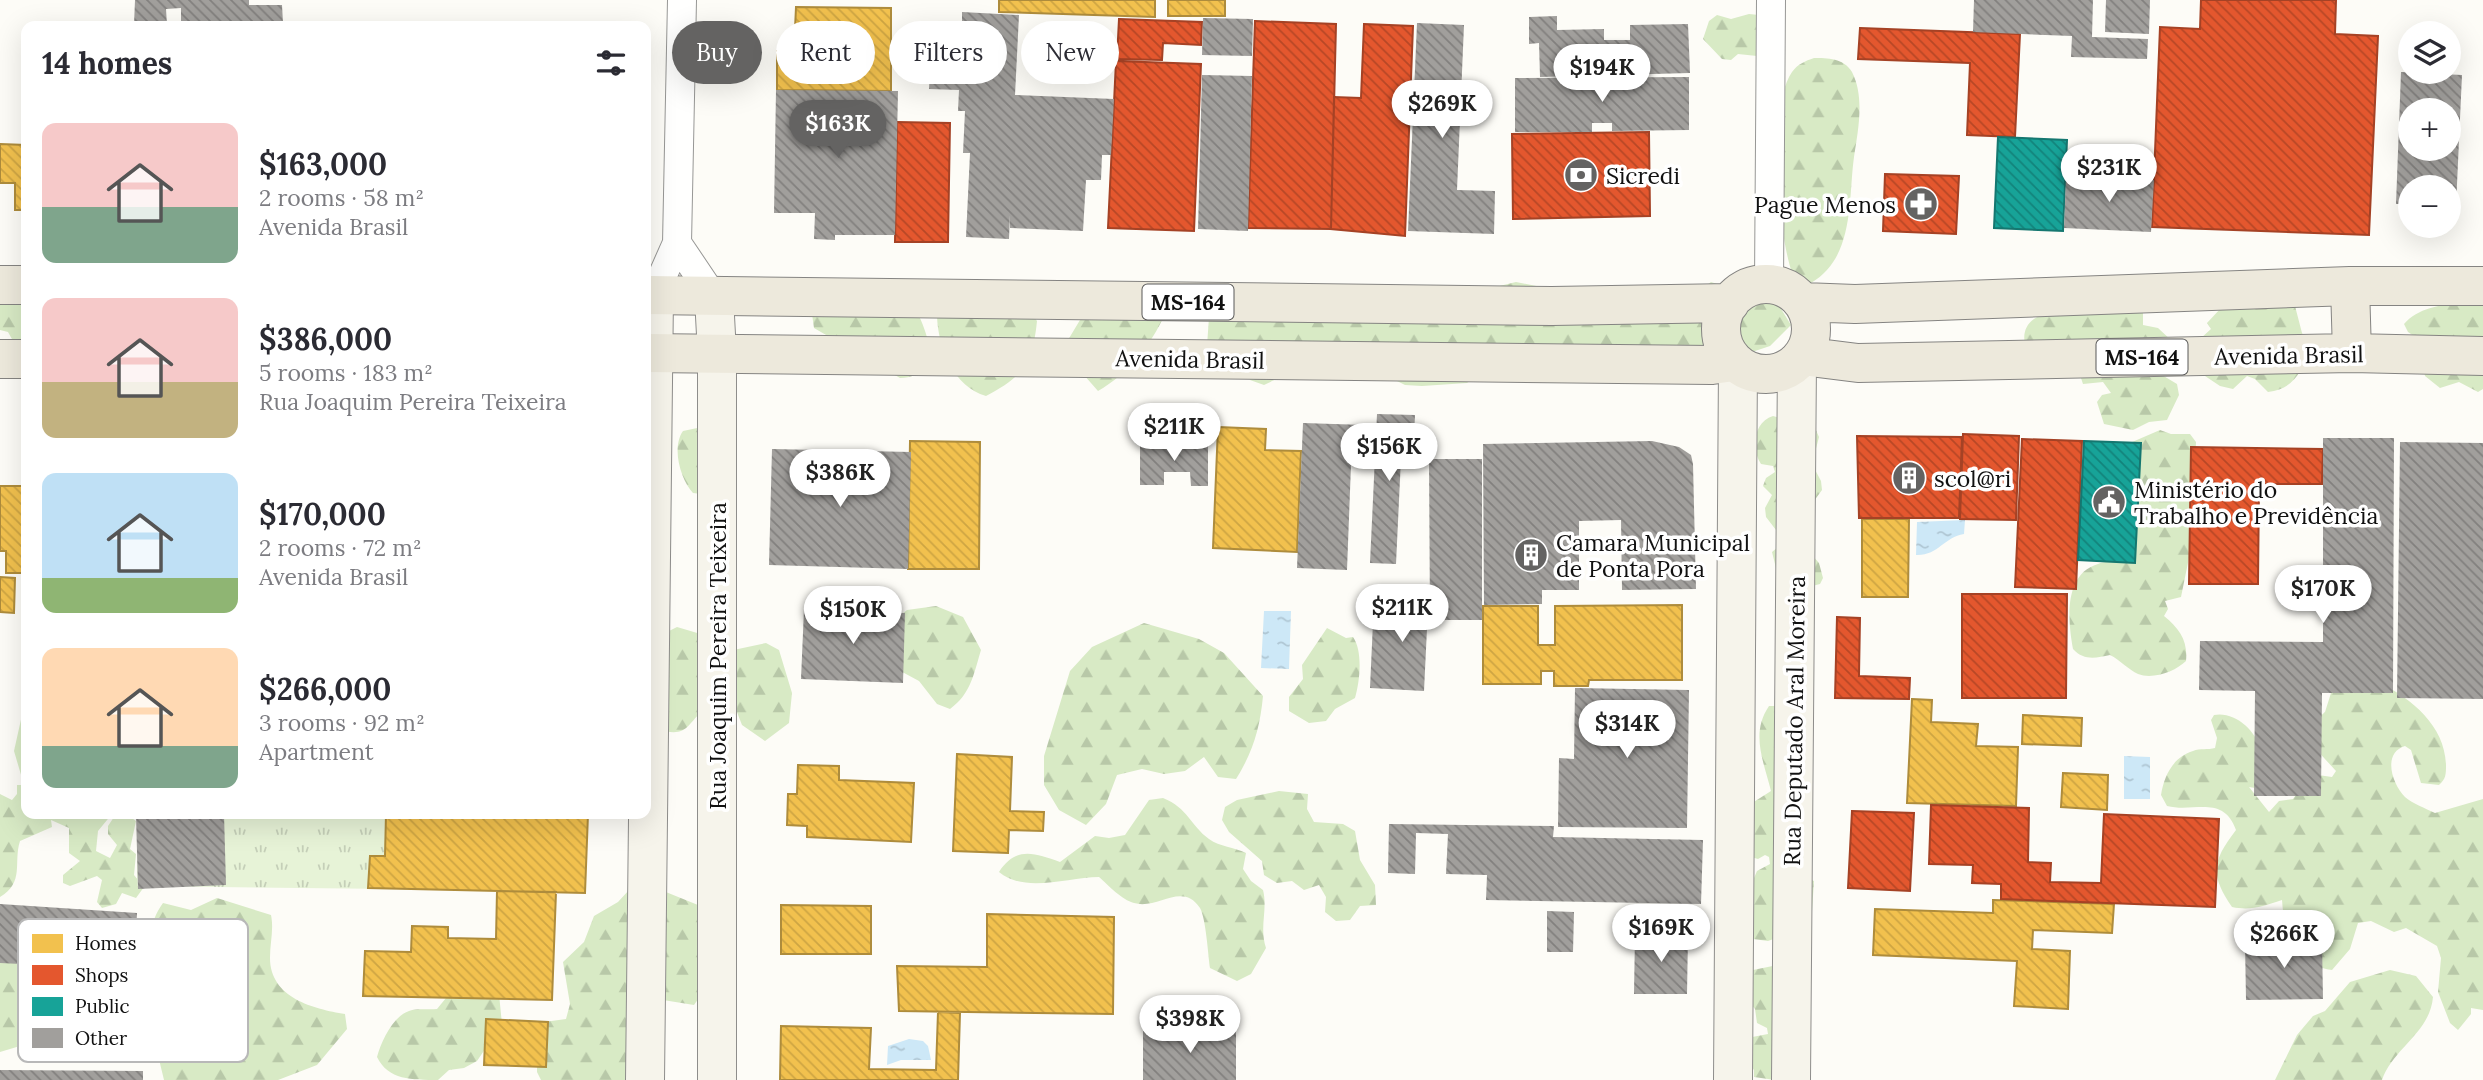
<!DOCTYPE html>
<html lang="en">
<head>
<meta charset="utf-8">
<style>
  body { margin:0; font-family:Lora,serif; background:#f7f7f7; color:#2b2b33; height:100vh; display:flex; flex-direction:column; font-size:26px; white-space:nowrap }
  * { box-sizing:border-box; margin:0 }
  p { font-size:23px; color:#7c7c81 }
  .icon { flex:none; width:38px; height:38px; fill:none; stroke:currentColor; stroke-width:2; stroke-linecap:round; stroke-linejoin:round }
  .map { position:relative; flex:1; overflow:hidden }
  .details { position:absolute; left:21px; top:21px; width:630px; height:798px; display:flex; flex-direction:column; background:#fff; border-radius:14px; box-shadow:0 7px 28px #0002 }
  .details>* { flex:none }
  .banner { position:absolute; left:672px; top:21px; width:665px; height:63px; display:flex; gap:14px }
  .buttons { position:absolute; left:2398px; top:21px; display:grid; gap:14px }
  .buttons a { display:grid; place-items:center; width:63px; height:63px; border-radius:50%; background:#fff; box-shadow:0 7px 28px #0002; font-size:35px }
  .price { position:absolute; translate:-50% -60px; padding:0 16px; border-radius:24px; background:#fff; color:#222; font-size:23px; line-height:46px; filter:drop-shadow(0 2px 4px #0008) }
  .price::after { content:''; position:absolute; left:50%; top:42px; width:21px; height:16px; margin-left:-10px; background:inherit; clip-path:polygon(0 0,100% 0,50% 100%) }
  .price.on { background:#646362; color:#fff }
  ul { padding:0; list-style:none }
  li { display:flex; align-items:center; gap:21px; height:175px; padding:0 21px }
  li span { display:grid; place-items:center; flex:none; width:196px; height:140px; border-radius:14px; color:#555 }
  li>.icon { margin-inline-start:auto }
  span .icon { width:84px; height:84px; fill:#fffc; stroke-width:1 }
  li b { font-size:30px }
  h2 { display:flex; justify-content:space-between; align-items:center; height:84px; padding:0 21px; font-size:30px }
  .pill { padding:0 24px; border-radius:32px; background:#fff; box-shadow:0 7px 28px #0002; font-size:24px; line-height:63px }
  .pill.on { background:#646362; color:#fff }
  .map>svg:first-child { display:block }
</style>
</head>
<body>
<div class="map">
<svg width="2483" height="1080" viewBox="0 0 2483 1080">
  <defs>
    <pattern id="forest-firs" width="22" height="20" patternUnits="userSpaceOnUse" patternTransform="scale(1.75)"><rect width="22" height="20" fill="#d8eac5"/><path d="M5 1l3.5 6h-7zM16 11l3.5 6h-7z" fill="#b8c8a8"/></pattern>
    <pattern id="park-tufts" width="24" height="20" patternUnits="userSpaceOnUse" patternTransform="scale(1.75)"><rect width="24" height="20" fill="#e7f3d7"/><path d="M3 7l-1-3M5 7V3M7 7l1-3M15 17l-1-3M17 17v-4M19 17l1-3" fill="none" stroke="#c5cfb8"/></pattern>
    <pattern id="water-ripples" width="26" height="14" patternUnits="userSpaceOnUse" patternTransform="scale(1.75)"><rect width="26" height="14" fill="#cde8f7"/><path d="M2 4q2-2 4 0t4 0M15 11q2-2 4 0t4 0" fill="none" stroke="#afc6d3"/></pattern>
    <pattern id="homes-back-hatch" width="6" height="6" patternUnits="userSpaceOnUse" patternTransform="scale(1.75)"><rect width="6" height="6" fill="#f2c14e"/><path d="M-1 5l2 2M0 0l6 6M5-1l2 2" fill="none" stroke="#cea543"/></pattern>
    <pattern id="shops-back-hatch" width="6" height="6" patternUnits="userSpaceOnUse" patternTransform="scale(1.75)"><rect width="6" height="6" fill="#e4572e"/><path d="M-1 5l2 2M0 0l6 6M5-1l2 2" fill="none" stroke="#b74726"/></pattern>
    <pattern id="public-back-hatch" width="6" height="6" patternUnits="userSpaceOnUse" patternTransform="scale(1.75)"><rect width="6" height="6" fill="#17a398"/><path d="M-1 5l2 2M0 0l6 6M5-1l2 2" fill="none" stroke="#13837b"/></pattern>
    <pattern id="building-back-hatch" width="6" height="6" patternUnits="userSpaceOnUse" patternTransform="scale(1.75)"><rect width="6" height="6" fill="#a19f9c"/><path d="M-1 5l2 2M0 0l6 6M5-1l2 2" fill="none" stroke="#82807e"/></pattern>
  </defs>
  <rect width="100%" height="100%" fill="#fdfcf7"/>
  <path fill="url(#forest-firs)" d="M1749 14 1759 15 1757 56 1738 54 1731 60 1722 59 1703 39 1709 21 1717 15 1731 19Z
    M1814 58C1827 58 1844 58 1852 72 1865 97 1858 131 1854 157 1848 200 1855 257 1811 283L1792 273C1778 231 1766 110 1792 72 1798 64 1805 61 1814 58Z
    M1516 282 1576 294 1696 293 1711 282 1778 304 1791 325 1770 346 1689 373 1480 374 1467 383 1422 386 1405 385 1379 372H1291L1264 385 1250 380 1242 351 1207 346 1209 317 1483 290Z
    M0 298 26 300V364L8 332 0 330Z
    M911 299C924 326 950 375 900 378L814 328 812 314Z
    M1100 301 1165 314C1151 345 1128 374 1098 391L1069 358 1065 345 1080 320Z
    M2460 303 2483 305V389L2478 392 2459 382 2440 388 2425 376 2417 338 2408 332 2404 324C2418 308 2440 305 2460 303Z
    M2295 306 2302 333 2312 349C2301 370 2295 389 2268 392L2255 379 2247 376 2233 389 2220 386 2196 370 2190 348 2211 329 2207 323 2221 308Z
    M1028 309 1037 321C1033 362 1023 377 986 396 954 387 938 348 937 316Z
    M2143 310V325L2158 328 2172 341 2162 375 2177 384 2179 395 2167 420 2149 422 2133 430 2104 424 2097 402 2102 395 2111 393 2103 382 2083 384 2079 372 2025 344C2022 331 2028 319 2043 315 2072 309 2113 312 2143 310Z
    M1773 416 1815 428 1819 437 1812 464 1821 481 1822 490 1811 505 1806 548 1819 563 1823 578 1820 584 1812 586 1778 648C1772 633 1778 622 1778 608 1778 596 1772 591 1779 580L1772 552 1778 547 1776 530 1766 517 1765 508 1772 495 1763 486 1766 478 1775 472 1773 466 1761 464C1751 449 1753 422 1773 416Z
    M702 427 701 494 693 493C681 480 671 448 683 431Z
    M2160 430 2171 434H2190L2196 442 2192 543 2181 597 2165 601 2168 609 2164 616C2180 629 2188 641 2186 661 2176 671 2153 680 2138 674 2129 670 2120 660 2110 655 2096 658 2084 661 2073 649 2068 622 2063 574 2098 564 2104 561 2114 562 2121 562L2123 446Z
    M936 606 963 617 981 650C974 673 971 694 950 709L937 704 919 681 893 667 901 615 907 610Z
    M1144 623 1199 639 1224 653 1263 696C1260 728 1253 752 1236 779L1218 777 1204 757 1185 771 1164 774 1142 769 1117 775 1106 804 1086 825 1059 810 1044 785V756L1070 671 1092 647Z
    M677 627 704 635 724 652 766 643 779 650 792 693 789 723 765 741 742 725 731 697C723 701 711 703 704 709 685 727 687 738 656 729L665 633Z
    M1327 628 1346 638 1353 637C1363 651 1360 681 1355 698L1335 709 1326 721 1309 723 1289 711V697L1303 679 1302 665Z
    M2380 683C2412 699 2445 726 2446 765 2446 774 2446 779 2439 785L2421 783 2411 750 2405 746C2382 753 2392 784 2405 797 2413 804 2425 808 2435 813L2483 799V1010L2471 1008V1014L2458 1030 2450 1023 2438 992 2441 958 2437 946 2406 928 2394 932 2371 921 2358 923 2350 949 2332 970C2295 964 2284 933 2282 900 2263 906 2251 911 2232 907 2209 874 2213 860 2236 830 2223 794 2194 813 2167 806L2161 795C2164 776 2173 757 2193 751 2200 748 2208 750 2215 748L2217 738 2211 720 2214 715C2234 711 2256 730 2260 749 2263 759 2257 777 2255 788L2249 787 2269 812 2279 801 2293 799 2311 774 2332 777 2336 771 2313 746 2314 722 2325 712 2331 693Z
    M26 697V814H112L98 831 96 851 110 858 117 845 108 834V826L116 814H126L136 821 130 849 136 854 134 875 144 887 136 898 122 893 116 904 102 908 97 902 102 880 97 876 70 886 63 883V875L80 861 69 853V828L51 820 52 827 20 841C13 863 25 882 0 897V794L12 800 17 794V785H24L14 751Z
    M1769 706H1779L1807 878 1814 881 1811 926 1768 941 1753 939 1754 878 1757 871 1770 864 1769 857 1765 855 1758 859 1751 857 1749 805 1771 791C1764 762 1750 734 1769 706Z
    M1279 791 1308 794 1307 809 1314 822 1343 824 1355 831 1360 860 1375 885 1376 905 1360 906 1350 920 1336 921 1325 912 1326 897 1319 885 1304 890 1292 881 1277 883 1264 875 1262 861 1229 832 1222 820 1225 807 1237 800Z
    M1163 798C1188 808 1190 825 1209 839 1220 847 1234 847 1246 853L1243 869 1251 881 1263 890C1268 910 1259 927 1266 948L1251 974 1237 981 1210 968C1208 954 1206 919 1200 908 1182 881 1158 910 1134 903 1122 900 1108 885 1099 877 1068 877 1025 894 999 872 1016 846 1034 853 1060 862L1095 836 1109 838 1125 835 1149 800Z
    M656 888 698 905 703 992 694 1005 663 1000 656 1080H541L537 1072V1023L566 1019 570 1004 563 962 584 942 594 916 618 902 629 890Z
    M217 898 271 915C274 930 270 942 270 958 270 998 314 1009 345 1014L347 1029 317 1065 278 1080H164L157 1051 144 1024 172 971C155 944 142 933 163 903L191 910Z
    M0 942 38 952 39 968 45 975 20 1046 0 1052Z
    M1782 964 1775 1080 1754 1077V1070L1745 1058 1747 1038 1768 1034 1767 1028 1757 1023 1755 1009 1745 998 1753 970Z
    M2390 970 2416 976 2433 997C2430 1033 2393 1048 2382 1080H2275L2297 1035 2313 1016 2325 1011 2350 982Z
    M455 987 499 994 502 1024 477 1061 464 1068 449 1070 438 1080C412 1080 388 1080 377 1057 381 1042 393 1016 409 1011 417 1008 429 1010 437 1009Z"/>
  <path fill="url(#park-tufts)" d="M138 814H393L392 889 137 886Z"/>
  <path fill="url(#water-ripples)" d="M1965 520 1964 534C1944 537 1938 556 1916 555L1917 522Z
    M1264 611H1291L1289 669 1261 668Z
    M2124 756 2150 757V799H2124Z
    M909 1039 923 1041 928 1046 931 1060H901L887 1065 888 1046Z"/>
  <path fill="url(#homes-back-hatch)" stroke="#ae8c3c" stroke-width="2" d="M999 0H1155V17L999 12Z
    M1168 0H1225V16H1168Z
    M796 7 891 8V91L777 90V51H794Z
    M0 144 26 145V210H15V183H0Z
    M1218 427 1266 429 1265 450 1301 451 1297 552 1213 548Z
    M910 441 980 442 979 569H908Z
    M0 486H26V573H6V551H0Z
    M1862 519H1909L1908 597H1862Z
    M0 577 15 578 14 613 0 612Z
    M1682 605V680H1589L1588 686H1554V671H1541V684H1483V606H1538V645H1555V606Z
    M1912 699 1932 700 1931 722 1978 724 1976 746 2018 747 2016 806 1907 803Z
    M2023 715 2082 718 2081 746 2022 744Z
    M957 754 1012 757 1010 811 1044 812 1043 831 1009 830 1008 853 953 851Z
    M798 765 839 766V780L914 783 911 842 807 837V826L787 825 788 794H797Z
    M2063 773 2108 775 2107 810 2061 807Z
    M386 814H588L585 893 368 888 370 856H385Z
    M497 891 556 892 552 1000 363 996 365 951 411 952 412 926 448 927V938L496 939Z
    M1993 900 2114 904 2112 933 2033 930 2032 949 2070 951 2068 1009 2014 1006 2017 961 1873 955 1875 909 1993 913Z
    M781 905 871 906V954H781Z
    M987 914 1114 917 1113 1014 899 1011 897 966 987 967Z
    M938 1012 960 1013 958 1080H780L781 1026 871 1028 869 1069 936 1070Z
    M486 1019 548 1022 546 1067 484 1065Z"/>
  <path fill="url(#shops-back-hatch)" stroke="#a54225" stroke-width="2" d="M2201 0H2336L2335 34 2378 36 2369 235 2152 227 2160 27 2200 29Z
    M1119 19 1202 22 1201 45 1163 43 1162 60 1117 59Z
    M1255 21 1336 24 1331 229 1248 228Z
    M1364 24 1413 26 1405 236 1331 229 1334 97 1361 98Z
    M1860 28 2020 34 2015 137 1967 135 1970 63 1858 59Z
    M1116 61 1201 64 1194 231 1108 228Z
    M897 122 950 123 948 242H895Z
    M1649 132 1650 216 1513 219 1512 134Z
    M1885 174 1959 176 1956 234 1883 231Z
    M1963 434 2019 436 2016 520 1960 519Z
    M1857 436 1962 437 1959 518H1859Z
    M2022 439 2082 441 2076 589 2015 587Z
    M2191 447 2323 449 2322 484H2259L2258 584H2189Z
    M1962 594H2067L2066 698H1962Z
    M1837 617 1860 618 1859 676 1910 678 1909 699 1835 698Z
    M1931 805 2029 808 2028 862 2051 863 2050 882 2101 883 2104 814 2219 819 2215 907 2001 899V884L1972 883 1973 865 1929 864Z
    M1852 811 1914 813 1910 891 1848 888Z"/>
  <path fill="url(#public-back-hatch)" stroke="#157770" stroke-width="2" d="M1998 137 2067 140 2063 231 1994 228Z
    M2084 441 2141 443 2135 563 2078 560Z"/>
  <path fill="url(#building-back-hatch)" fill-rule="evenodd" d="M135 0H249V5H282L283 23 181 24V8L166 9 167 25H134Z
    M1974 0H2093L2092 37 2148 39 2147 59 2071 57 2072 36 1973 32Z
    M2106 0H2150L2149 34 2105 32Z
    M962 12 1019 15 1015 95 1114 99 1111 155H1102L1101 180H1086L1083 231 1010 228V215L1009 239 966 237 970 153H963L965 111H958L959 90 929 89 932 29 962 31Z
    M1557 16V30L1604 29V40H1630V25L1688 24 1690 73 1540 77 1539 43 1529 44V17Z
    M1203 18 1253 19 1252 56 1202 55Z
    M1417 23 1464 25 1457 190 1495 191 1494 234 1408 231Z
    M2401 72 2462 75 2456 206H2448V187H2410V204H2396ZM2410 110H2448V149H2410Z
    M1202 75 1252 76 1248 231 1198 229Z
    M1689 77V130L1612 131V123H1592V132H1515V78Z
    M776 90 898 91 895 235H835V240L814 239 815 213H774Z
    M2066 176 2154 180 2151 232 2064 228Z
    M1377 414 1415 415 1413 459 1401 458 1396 564 1370 563Z
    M1303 423 1365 425 1364 465H1351L1347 570 1297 568Z
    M2323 438H2394L2393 693H2322L2321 796H2254L2255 691 2199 690 2200 641 2323 642Z
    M1652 441 1679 447 1691 455 1693 464 1696 589 1622 590 1621 520 1579 521V590H1542V604L1484 605 1483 444Z
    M2400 442 2483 443V699L2397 698Z
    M1208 444V486H1191L1190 472H1164V485H1140V445Z
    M772 449 911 452 908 569 769 565Z
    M1429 459H1482V620H1430Z
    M1398 586 1429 587 1424 691 1370 688 1373 622 1396 623Z
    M804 609 905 613 903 683 801 679Z
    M1575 688 1689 690 1687 828 1558 827 1559 758 1574 759Z
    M136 814H224L226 885 138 889Z
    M1389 824 1554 826 1553 837 1703 840 1701 904 1486 900 1487 875 1446 874 1448 834 1416 833 1415 874 1388 873Z
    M0 904 137 913 131 1035 80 1033 83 967 0 963Z
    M1547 911 1574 912 1573 952H1547Z
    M1635 934 1688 935 1687 994H1634Z
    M2322 941 2323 999 2246 1000 2245 942Z
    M1236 1030V1080H1143V1031Z
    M0 1070 143 1071V1080H0Z"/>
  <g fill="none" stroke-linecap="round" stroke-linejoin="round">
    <g stroke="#979795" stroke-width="30">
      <path id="street" d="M677 243 714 298
        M1769 284 1771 0
        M654 295 677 243 682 0"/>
    </g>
    <g stroke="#8e8d8b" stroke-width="40">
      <path id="secondary" d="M714 298 717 353V1080
        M645 1080 654 295
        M1733 1080 1738 365
        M1791 1080 1797 362"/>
    </g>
    <g stroke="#858482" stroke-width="40">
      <path id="primary" d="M1721 329a45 45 0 1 1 90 0a45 45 0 1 1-90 0Z
        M0 285H26
        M2350 286 2352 353
        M646 295 1552 306 1730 303
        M1803 302 1855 304 2350 286H2483
        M646 353 1712 365 1734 362
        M1802 356 1858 363 2352 353 2483 356
        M0 359H26"/>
    </g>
    <use href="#street" stroke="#fffffe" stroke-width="28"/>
    <use href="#secondary" stroke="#f6f4eb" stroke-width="38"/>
    <use href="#primary" stroke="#ede9dc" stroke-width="38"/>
  </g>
  <defs>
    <g id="bank-disc" transform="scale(1.75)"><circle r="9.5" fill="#646362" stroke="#fff"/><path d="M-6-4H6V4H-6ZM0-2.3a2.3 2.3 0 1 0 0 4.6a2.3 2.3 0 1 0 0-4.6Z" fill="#fff"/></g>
    <g id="pharmacy-disc" transform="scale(1.75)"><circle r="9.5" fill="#646362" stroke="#fff"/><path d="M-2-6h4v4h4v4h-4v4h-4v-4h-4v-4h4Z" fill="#fff"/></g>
    <g id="building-disc" transform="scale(1.75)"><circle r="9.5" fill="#646362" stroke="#fff"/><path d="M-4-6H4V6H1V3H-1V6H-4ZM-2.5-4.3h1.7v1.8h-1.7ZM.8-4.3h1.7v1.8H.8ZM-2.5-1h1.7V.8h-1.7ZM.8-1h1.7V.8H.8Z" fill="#fff"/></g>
    <g id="civic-disc" transform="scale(1.75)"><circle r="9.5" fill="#646362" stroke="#fff"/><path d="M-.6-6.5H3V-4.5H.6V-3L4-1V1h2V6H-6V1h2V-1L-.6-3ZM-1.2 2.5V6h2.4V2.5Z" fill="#fff"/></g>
  </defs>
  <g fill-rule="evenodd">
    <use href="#bank-disc" x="1581" y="175"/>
    <use href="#pharmacy-disc" x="1921" y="204"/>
    <use href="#building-disc" x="1909" y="478"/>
    <use href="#civic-disc" x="2109" y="502"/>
    <use href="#building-disc" x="1531" y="555"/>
  </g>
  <g text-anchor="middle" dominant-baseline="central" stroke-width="7" stroke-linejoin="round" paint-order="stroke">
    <g fill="#fff" stroke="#585858" stroke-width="2">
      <rect x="1142.5" y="284.5" width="91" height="35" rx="5"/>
      <rect x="2096.5" y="339.5" width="91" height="35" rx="5"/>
    </g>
    <g font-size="21" font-weight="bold" fill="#111">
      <text x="1188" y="302">MS-164</text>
      <text x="2142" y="357">MS-164</text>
    </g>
    <g font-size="23" fill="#111" stroke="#fff" text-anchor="start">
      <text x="1606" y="175">Sicredi</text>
      <text x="1896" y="204" text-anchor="end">Pague Menos</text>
      <text x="1934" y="478">scol@ri</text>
      <text x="2134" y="489">Ministério do<tspan x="2134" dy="26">Trabalho e Previdência</tspan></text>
      <text x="1556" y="542">Camara Municipal<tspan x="1556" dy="26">de Ponta Pora</tspan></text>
    </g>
    <g font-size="23" fill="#111" stroke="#fff">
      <text transform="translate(2289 355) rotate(-1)">Avenida Brasil</text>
      <text transform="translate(1190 359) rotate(1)">Avenida Brasil</text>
      <text transform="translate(717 656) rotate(-90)">Rua Joaquim Pereira Teixeira</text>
      <text transform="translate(1794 721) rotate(-89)">Rua Deputado Aral Moreira</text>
    </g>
  </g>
  <rect x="18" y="919" width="230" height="143" rx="10" fill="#fff" stroke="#b8b8b8" stroke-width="2"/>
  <rect x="32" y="934" width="31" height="19" fill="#f2c14e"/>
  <rect x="32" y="965" width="31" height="20" fill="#e4572e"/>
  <rect x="32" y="997" width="31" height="19" fill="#17a398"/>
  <rect x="32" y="1028" width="31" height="20" fill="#a19f9c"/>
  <g font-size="19" fill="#111">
    <text x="75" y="950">Homes</text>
    <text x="75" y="982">Shops</text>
    <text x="75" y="1013">Public</text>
    <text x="75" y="1045">Other</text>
  </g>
</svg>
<div class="buttons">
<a><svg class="icon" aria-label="layers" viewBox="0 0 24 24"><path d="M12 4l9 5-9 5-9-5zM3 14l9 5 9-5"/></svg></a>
<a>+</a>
<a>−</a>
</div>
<b class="price" style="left:1602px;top:104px">$194K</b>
<b class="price" style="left:1442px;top:140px">$269K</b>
<b class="price on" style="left:838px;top:160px">$163K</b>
<b class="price" style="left:2109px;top:204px">$231K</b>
<b class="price" style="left:1174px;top:463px">$211K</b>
<b class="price" style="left:1389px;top:483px">$156K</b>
<b class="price" style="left:840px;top:509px">$386K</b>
<b class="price" style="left:2323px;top:625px">$170K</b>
<b class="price" style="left:1402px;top:644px">$211K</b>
<b class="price" style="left:853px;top:646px">$150K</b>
<b class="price" style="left:1627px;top:760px">$314K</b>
<b class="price" style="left:1661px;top:964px">$169K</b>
<b class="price" style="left:2284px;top:970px">$266K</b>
<b class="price" style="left:1190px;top:1055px">$398K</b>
<div class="banner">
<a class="pill on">Buy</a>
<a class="pill">Rent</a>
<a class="pill">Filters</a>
<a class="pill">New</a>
</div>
<section class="details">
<h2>14 homes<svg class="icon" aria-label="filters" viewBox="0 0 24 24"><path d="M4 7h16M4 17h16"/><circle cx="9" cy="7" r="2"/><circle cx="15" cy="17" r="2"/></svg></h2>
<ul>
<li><span style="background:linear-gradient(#f6c9c9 60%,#7fa58c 0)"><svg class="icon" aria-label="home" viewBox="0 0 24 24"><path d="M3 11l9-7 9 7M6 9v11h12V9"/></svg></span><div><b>$163,000</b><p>2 rooms · 58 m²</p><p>Avenida Brasil</p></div></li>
<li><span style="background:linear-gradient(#f6c9c9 60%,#c2b280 0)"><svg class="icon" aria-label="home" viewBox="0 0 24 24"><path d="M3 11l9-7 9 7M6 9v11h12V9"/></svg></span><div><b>$386,000</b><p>5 rooms · 183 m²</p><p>Rua Joaquim Pereira Teixeira</p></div></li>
<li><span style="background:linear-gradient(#bfe0f5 75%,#8fb573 0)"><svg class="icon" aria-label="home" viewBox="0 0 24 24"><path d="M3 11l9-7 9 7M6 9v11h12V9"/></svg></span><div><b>$170,000</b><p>2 rooms · 72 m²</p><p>Avenida Brasil</p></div></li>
<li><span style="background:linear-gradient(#ffd9b3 70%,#7fa58c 0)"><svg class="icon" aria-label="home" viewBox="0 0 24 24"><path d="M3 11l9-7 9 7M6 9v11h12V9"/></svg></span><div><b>$266,000</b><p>3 rooms · 92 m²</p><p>Apartment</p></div></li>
</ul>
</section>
</div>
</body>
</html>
